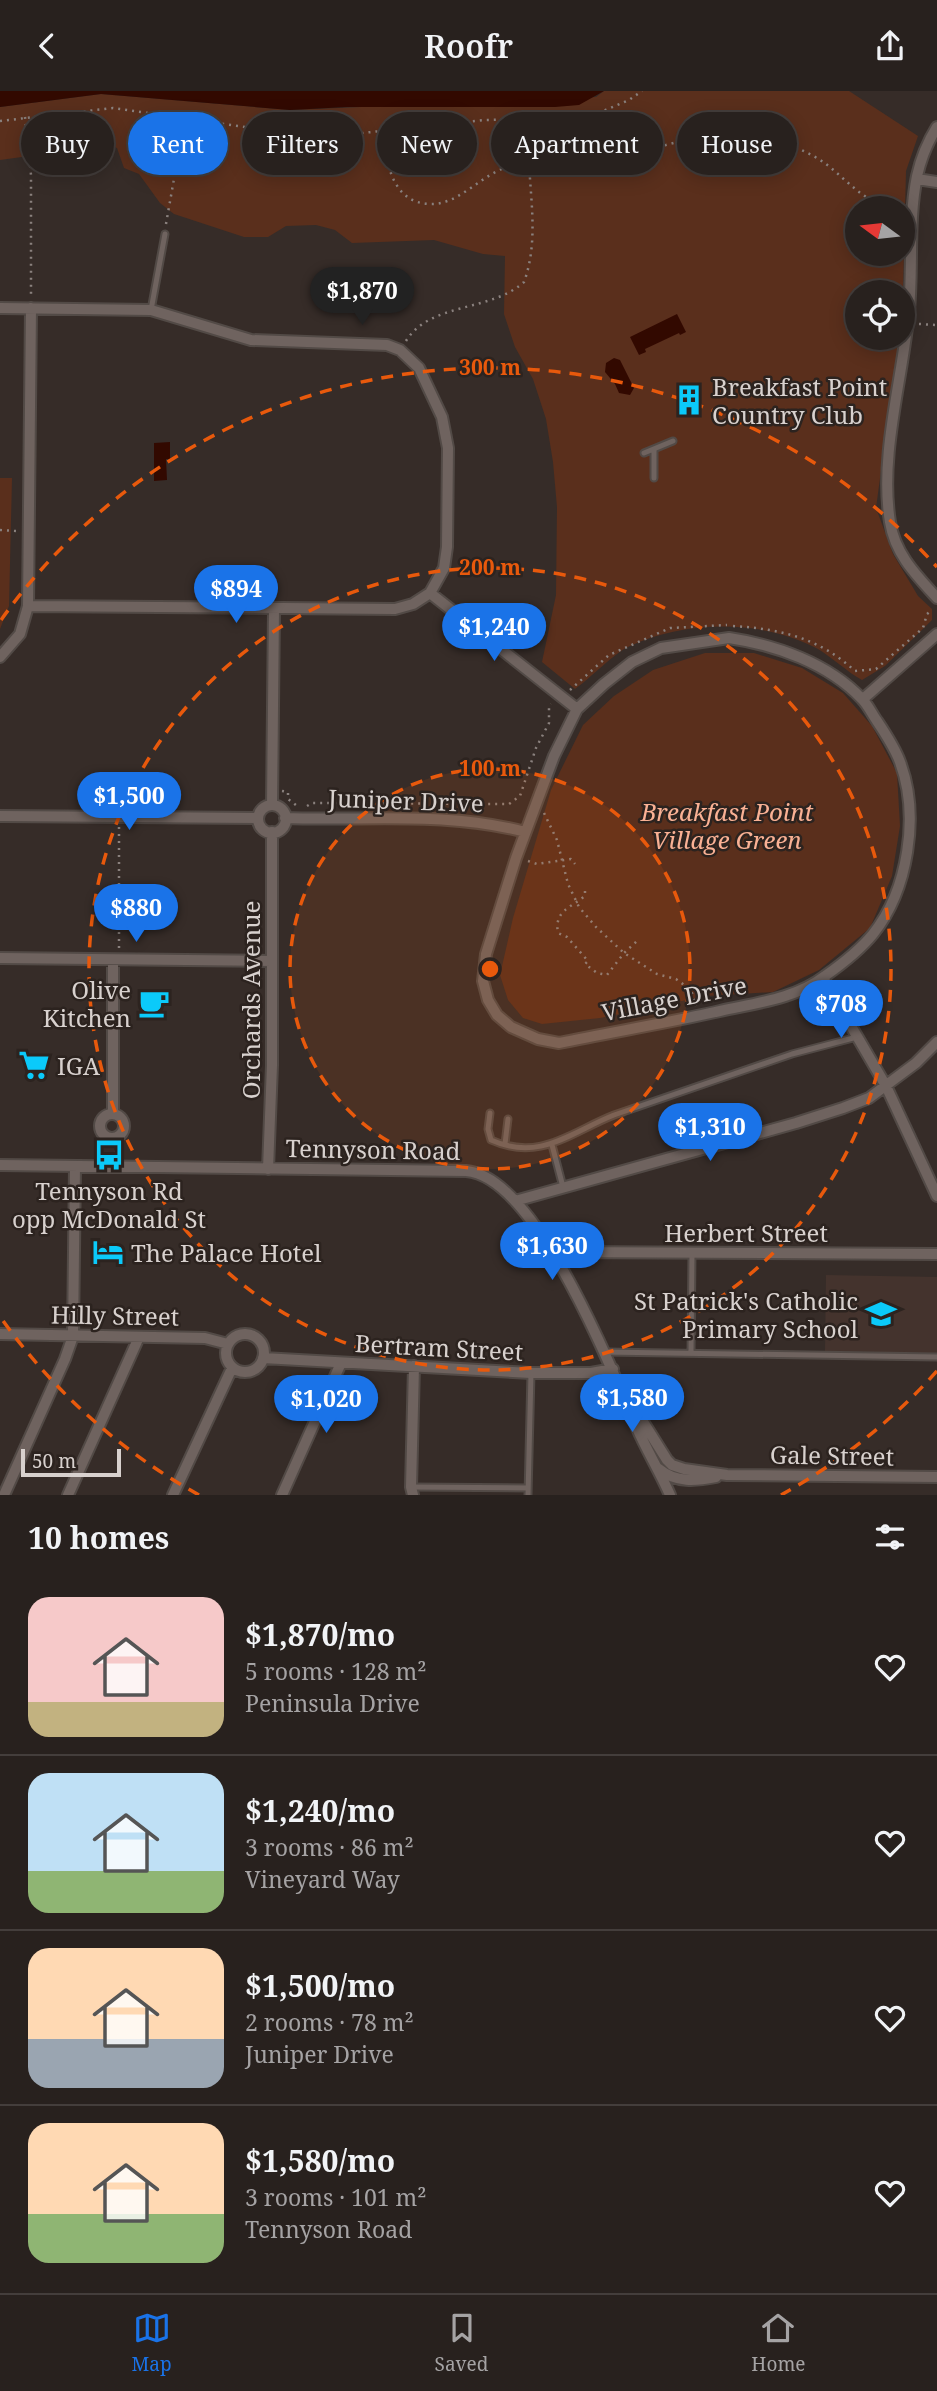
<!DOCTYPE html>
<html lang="en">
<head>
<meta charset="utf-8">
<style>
  body { margin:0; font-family:"Noto Serif",serif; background:#342e2b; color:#f1f3f6; height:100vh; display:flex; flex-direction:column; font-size:26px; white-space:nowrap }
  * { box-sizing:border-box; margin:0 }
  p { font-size:23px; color:#a5a3a4 }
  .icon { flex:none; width:38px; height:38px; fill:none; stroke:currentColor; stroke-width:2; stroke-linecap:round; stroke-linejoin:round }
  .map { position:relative; height:1404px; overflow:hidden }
  .panel { display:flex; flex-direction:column; background:#28211e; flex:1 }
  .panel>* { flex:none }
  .hud { position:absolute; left:21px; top:21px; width:896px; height:63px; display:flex; gap:14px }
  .needle { width:46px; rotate:285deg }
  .buttons { position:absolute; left:845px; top:105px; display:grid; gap:14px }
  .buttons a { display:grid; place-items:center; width:70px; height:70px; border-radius:50%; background:#28211e; box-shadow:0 4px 18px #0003,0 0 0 2px #443e3c; font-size:35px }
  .scale { position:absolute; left:21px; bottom:18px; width:100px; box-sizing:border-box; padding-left:7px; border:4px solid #d8d1ce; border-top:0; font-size:19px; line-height:24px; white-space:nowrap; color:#d8d1ce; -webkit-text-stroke:5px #2c231f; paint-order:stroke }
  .price { position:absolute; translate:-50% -60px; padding:0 16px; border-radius:24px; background:#1a73e8; color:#fff; font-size:23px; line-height:46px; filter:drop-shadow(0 2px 4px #0008) }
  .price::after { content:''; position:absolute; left:50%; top:42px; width:21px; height:16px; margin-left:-10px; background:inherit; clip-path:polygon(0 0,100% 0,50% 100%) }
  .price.current { background:#222; color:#fff }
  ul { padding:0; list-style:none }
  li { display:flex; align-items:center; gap:21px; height:175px; padding:0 28px }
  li+li { border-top:2px solid #443e3c }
  li span { display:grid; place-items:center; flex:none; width:196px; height:140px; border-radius:21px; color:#555 }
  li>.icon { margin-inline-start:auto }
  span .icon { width:84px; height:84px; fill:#fffc; stroke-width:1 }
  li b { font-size:30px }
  h2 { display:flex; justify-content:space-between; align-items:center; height:84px; padding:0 28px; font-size:30px }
  .pill { padding:0 24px; border-radius:32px; background:#28211e; box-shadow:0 4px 18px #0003,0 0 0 2px #443e3c; font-size:24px; line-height:63px }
  .pill.current { background:#1a73e8; color:#fff }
  header { display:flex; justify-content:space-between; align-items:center; height:91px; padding:0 28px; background:#28211e; font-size:32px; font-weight:600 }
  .menu { display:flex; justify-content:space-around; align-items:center; height:98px; border-top:2px solid #443e3c; background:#28211e; font-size:19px; color:#a5a3a4 }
  .menu a { display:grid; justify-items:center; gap:4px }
  .menu .current { color:#1a73e8 }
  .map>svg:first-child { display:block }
</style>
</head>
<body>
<header><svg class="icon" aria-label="back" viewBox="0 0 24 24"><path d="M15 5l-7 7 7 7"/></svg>Roofr<svg class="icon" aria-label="share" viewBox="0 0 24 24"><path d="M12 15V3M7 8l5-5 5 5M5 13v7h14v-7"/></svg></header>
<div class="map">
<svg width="937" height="1404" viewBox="0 0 937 1404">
  <rect width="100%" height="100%" fill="#362c28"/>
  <path fill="#44332d" d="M826 1184 937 1186V1262L825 1260Z"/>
  <path fill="#5a2f1c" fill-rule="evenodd" d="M604 0H849L918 45 906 80 903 201H858V247H899L876 417 893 463 918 505 932 518V529L885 575 862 589C846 580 833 567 818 558 763 528 686 529 630 555 614 562 592 586 575 598L542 571 556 504 557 416 553 371 546 328 533 288 515 256 504 223 505 165 483 163 434 149 352 152 335 139 316 134 286 135 268 146H244L174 123 160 112 139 83 124 77 117 57 100 52 95 56 0 69V16L101 3 290 19 596 6ZM858 117H903V163H858Z
    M0 387H12L9 515 0 538Z
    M705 562H754L802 577 843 602 872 635 897 682 900 735 892 785 870 837 819 879 773 901 706 905 600 927 542 933 523 927 508 909 500 884 513 827 551 699 583 634 614 605 653 579Z"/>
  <path fill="#320900" d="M0 0H604L579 14 555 16H347L290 19 101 3 0 16Z
    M677 223 686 241 680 244 679 242 645 258 646 261 639 264 630 246Z
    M614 267 620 269 634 297 630 304 619 302 615 293 605 281 606 272Z
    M170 351V368H166L167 389 154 390V352Z"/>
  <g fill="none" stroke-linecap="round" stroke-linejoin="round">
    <g stroke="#524a46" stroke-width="9">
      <path id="lane" d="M151 219 165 143
        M654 358V387
        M644 362 673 350
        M490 1022 488 1038 491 1049C540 1071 571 1041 614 1024L792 963 857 946
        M505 1053 508 1028
        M552 1054 563 1096
        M605 1261 937 1266
        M691 1262 692 1162
        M411 1396 528 1397
        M528 1404 531 1282"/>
    </g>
    <g stroke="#524a46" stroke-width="14">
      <path id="street" d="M937 36C927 52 921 67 917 85 908 129 913 175 909 219 903 287 879 363 890 431 895 463 916 484 937 507
        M917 88 937 91
        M0 217 151 219 251 249 387 254 400 259 419 277 442 326 448 357 447 456 444 477 430 502 413 513 395 518 28 515
        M430 502 577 618
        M729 547C776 554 828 572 862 608 868 614 872 623 877 630 885 642 895 657 900 671 920 725 908 799 873 843 860 859 842 873 825 885 795 908 756 912 720 920 667 932 612 941 559 952L538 948 511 936 497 924 488 909 483 890 486 863 516 767 554 665 577 618 604 593 632 571 661 557Z
        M0 566 20 543 28 515 31 217
        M863 608 937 543
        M272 714 274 518
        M258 728a14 14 0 1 1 28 0a14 14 0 1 1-28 0Z
        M0 725 258 727
        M285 727C365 730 447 720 525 741
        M0 867 272 870
        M113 869V1023
        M823 887 886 995 937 1105
        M100 1035a12 12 0 1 1 24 0a12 12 0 1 1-24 0Z
        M0 1074 466 1080C536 1085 611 1278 637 1337 647 1360 660 1381 670 1404
        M268 1078 272 974V741
        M515 1110 796 1032 843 1017 869 1007 916 972 937 951
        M554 1161 937 1163
        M0 1243 205 1247 228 1253
        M226 1262a19 19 0 1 1 38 0a19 19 0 1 1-38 0Z
        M263 1267 531 1282H591L613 1278
        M635 1318 667 1369 672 1374 684 1378 727 1384 937 1386
        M659 1378C676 1392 696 1390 716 1386
        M4 1404 65 1268 73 1245 75 1075
        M68 1404 139 1246
        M173 1404 232 1277
        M282 1404 341 1272
        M413 1404 411 1396 414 1275"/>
    </g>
    <path stroke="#8a817e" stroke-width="2.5" stroke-dasharray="2 5" stroke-linecap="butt" d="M25 26 31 84V207
      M0 30 113 17 273 40 353 43 484 29 578 27 603 20 629 9 642 0
      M383 40C386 70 391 111 429 113 457 115 480 85 505 77 541 66 579 72 616 68 638 66 657 55 678 51 705 44 735 44 762 48 785 51 808 60 826 73 848 90 863 110 891 117
      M166 133 185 26
      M919 233 937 234
      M406 250C430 211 491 221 524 191 538 153 531 112 529 72
      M0 439 16 440
      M733 535C781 538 819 547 855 580L876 578 923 537 927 523 932 519
      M570 599 609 564 670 537 727 534
      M282 700 288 701V708L297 715
      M307 715 312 712 509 713 520 705 536 657 549 632V615L551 613
      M544 722 557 749 568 793 579 816 596 836 624 862 657 883 676 888 691 899 696 915
      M119 736V859
      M528 770 537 773 571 768 575 773
      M585 800V805C570 817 554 820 558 842L567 846 588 870 585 873 597 882 607 884 624 862 637 850
      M112 1047 116 1052V1062"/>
    <use href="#lane" stroke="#6f635f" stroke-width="5"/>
    <use href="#street" stroke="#6f635f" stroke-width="10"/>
  </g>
  <circle cx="490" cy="878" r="200" fill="#e8590c" fill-opacity=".12"/>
  <g fill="none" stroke="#e8590c" stroke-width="3.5" stroke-dasharray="12 9">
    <circle cx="490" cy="878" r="200"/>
    <circle cx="490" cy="878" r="401"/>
    <path d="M937 1280A601 601 0 0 1 781 1404M199 1404A601 601 0 0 1 1 1227M1 529A601 601 0 0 1 937 476"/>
  </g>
  <defs>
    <g id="building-bare" transform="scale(2.415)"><path d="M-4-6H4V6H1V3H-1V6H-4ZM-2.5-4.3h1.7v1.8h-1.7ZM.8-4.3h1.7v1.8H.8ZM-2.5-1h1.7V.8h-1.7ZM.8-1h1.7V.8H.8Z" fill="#0bcafa" stroke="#2c231f" stroke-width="2.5" paint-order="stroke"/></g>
    <g id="cafe-bare" transform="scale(2.415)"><path d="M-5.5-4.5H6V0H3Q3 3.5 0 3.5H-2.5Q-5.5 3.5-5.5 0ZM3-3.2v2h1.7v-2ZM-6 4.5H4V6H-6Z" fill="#0bcafa" stroke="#2c231f" stroke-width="2.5" paint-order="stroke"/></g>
    <g id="supermarket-bare" transform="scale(2.415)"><path d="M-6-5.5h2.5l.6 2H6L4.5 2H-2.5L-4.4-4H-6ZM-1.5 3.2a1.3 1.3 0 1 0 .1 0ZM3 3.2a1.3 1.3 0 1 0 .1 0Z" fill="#0bcafa" stroke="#2c231f" stroke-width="2.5" paint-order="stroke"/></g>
    <g id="bus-bare" transform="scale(2.415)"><path d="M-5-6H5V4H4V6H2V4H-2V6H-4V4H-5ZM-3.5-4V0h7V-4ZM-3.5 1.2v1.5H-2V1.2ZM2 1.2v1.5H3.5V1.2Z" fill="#0bcafa" stroke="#2c231f" stroke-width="2.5" paint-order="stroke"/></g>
    <g id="hotel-bare" transform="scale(2.415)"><path d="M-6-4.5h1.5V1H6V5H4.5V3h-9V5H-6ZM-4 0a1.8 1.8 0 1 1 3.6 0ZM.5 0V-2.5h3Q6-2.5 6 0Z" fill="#0bcafa" stroke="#2c231f" stroke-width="2.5" paint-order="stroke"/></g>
    <g id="school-bare" transform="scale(2.415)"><path d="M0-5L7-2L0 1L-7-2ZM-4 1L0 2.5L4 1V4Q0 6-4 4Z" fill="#0bcafa" stroke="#2c231f" stroke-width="2.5" paint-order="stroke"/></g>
  </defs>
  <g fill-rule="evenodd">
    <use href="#building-bare" x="689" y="309"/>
    <use href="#cafe-bare" x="154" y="912"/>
    <use href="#supermarket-bare" x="34" y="974"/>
    <use href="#bus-bare" x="109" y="1064"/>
    <use href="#hotel-bare" x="108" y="1161"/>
    <use href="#school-bare" x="881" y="1223"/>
  </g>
  <g text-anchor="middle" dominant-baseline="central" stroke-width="5" stroke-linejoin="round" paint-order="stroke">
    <g font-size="24" fill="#d8d1ce" stroke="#2c231f" text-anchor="start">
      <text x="712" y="295">Breakfast Point<tspan x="712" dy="28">Country Club</tspan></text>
      <text x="131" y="898" text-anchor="end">Olive<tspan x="131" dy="28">Kitchen</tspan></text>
      <text x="57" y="974">IGA</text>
      <text x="109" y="1099" text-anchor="middle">Tennyson Rd<tspan x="109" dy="28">opp McDonald St</tspan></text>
      <text x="131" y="1161">The Palace Hotel</text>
      <text x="858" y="1209" text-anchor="end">St Patrick's Catholic<tspan x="858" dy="28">Primary School</tspan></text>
    </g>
    <g font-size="24" fill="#d8d1ce" stroke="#2c231f">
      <text transform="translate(406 709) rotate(2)">Juniper Drive</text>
      <text transform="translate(674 907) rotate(-11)">Village Drive</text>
      <text transform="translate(250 909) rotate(-90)">Orchards Avenue</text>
      <text transform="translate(373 1058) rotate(1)">Tennyson Road</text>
      <text x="746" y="1141">Herbert Street</text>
      <text transform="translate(115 1224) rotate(1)">Hilly Street</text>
      <text transform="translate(439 1256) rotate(3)">Bertram Street</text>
      <text transform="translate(832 1364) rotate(1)">Gale Street</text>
    </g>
    <g font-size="24" font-style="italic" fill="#fab194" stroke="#2c231f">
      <text x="727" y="720">Breakfast Point<tspan x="727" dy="28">Village Green</tspan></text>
    </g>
  </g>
  <circle cx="490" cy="878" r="10" fill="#e8590c" stroke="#2c231f" stroke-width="3.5"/>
  <g font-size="21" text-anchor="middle" font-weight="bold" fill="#e8590c" stroke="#2c231f" stroke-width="5" stroke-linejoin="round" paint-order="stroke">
    <text x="490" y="284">300 m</text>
    <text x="490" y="484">200 m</text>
    <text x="490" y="685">100 m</text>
  </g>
</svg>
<div class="buttons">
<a><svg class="needle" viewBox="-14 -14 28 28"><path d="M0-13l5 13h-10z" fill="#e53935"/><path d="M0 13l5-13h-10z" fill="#a5a3a4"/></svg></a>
<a><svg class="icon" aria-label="locate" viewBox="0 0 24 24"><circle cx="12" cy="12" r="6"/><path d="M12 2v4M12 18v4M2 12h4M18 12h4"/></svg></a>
</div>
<div class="scale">50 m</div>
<b class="price current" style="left:362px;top:236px">$1,870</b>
<b class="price" style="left:236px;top:534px">$894</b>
<b class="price" style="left:494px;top:572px">$1,240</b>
<b class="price" style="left:129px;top:741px">$1,500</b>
<b class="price" style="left:136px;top:853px">$880</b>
<b class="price" style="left:841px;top:949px">$708</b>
<b class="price" style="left:710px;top:1072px">$1,310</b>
<b class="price" style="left:552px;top:1191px">$1,630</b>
<b class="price" style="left:632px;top:1343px">$1,580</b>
<b class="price" style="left:326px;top:1344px">$1,020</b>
<div class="hud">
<a class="pill">Buy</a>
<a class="pill current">Rent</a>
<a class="pill">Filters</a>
<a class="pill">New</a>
<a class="pill">Apartment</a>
<a class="pill">House</a>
</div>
</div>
<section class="panel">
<h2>10 homes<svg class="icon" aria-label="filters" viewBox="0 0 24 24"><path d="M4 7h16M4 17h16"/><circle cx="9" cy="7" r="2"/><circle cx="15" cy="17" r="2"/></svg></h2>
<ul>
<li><span style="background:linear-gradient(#f6c9c9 75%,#c2b280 0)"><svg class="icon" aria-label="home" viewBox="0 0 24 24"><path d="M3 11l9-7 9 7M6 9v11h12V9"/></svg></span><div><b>$1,870/mo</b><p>5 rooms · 128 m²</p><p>Peninsula Drive</p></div><svg class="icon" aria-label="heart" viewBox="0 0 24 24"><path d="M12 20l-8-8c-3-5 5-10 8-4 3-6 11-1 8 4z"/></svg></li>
<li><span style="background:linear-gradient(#bfe0f5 70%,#8fb573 0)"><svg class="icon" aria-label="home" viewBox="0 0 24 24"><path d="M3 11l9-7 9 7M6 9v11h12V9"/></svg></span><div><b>$1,240/mo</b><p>3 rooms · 86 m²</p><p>Vineyard Way</p></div><svg class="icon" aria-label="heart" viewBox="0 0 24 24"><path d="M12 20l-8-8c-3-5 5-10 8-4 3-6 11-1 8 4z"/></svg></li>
<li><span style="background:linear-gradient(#ffd9b3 65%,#9aa5b1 0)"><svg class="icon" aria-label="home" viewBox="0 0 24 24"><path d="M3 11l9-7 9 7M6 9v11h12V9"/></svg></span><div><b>$1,500/mo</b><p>2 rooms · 78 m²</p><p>Juniper Drive</p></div><svg class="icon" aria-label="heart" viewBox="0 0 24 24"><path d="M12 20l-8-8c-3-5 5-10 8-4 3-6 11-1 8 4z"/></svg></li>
<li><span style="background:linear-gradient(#ffd9b3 65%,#8fb573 0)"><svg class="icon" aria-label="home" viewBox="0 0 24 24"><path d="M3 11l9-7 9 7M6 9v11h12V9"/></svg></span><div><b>$1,580/mo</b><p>3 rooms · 101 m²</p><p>Tennyson Road</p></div><svg class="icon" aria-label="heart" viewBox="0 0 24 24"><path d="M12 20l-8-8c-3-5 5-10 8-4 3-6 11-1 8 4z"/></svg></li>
</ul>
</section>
<nav class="menu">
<a class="current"><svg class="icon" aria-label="map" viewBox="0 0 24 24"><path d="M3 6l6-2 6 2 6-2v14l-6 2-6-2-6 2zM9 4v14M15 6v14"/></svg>Map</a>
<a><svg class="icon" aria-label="saved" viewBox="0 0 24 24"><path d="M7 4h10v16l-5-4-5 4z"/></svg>Saved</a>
<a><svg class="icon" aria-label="home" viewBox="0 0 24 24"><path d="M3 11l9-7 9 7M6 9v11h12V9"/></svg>Home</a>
</nav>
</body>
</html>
